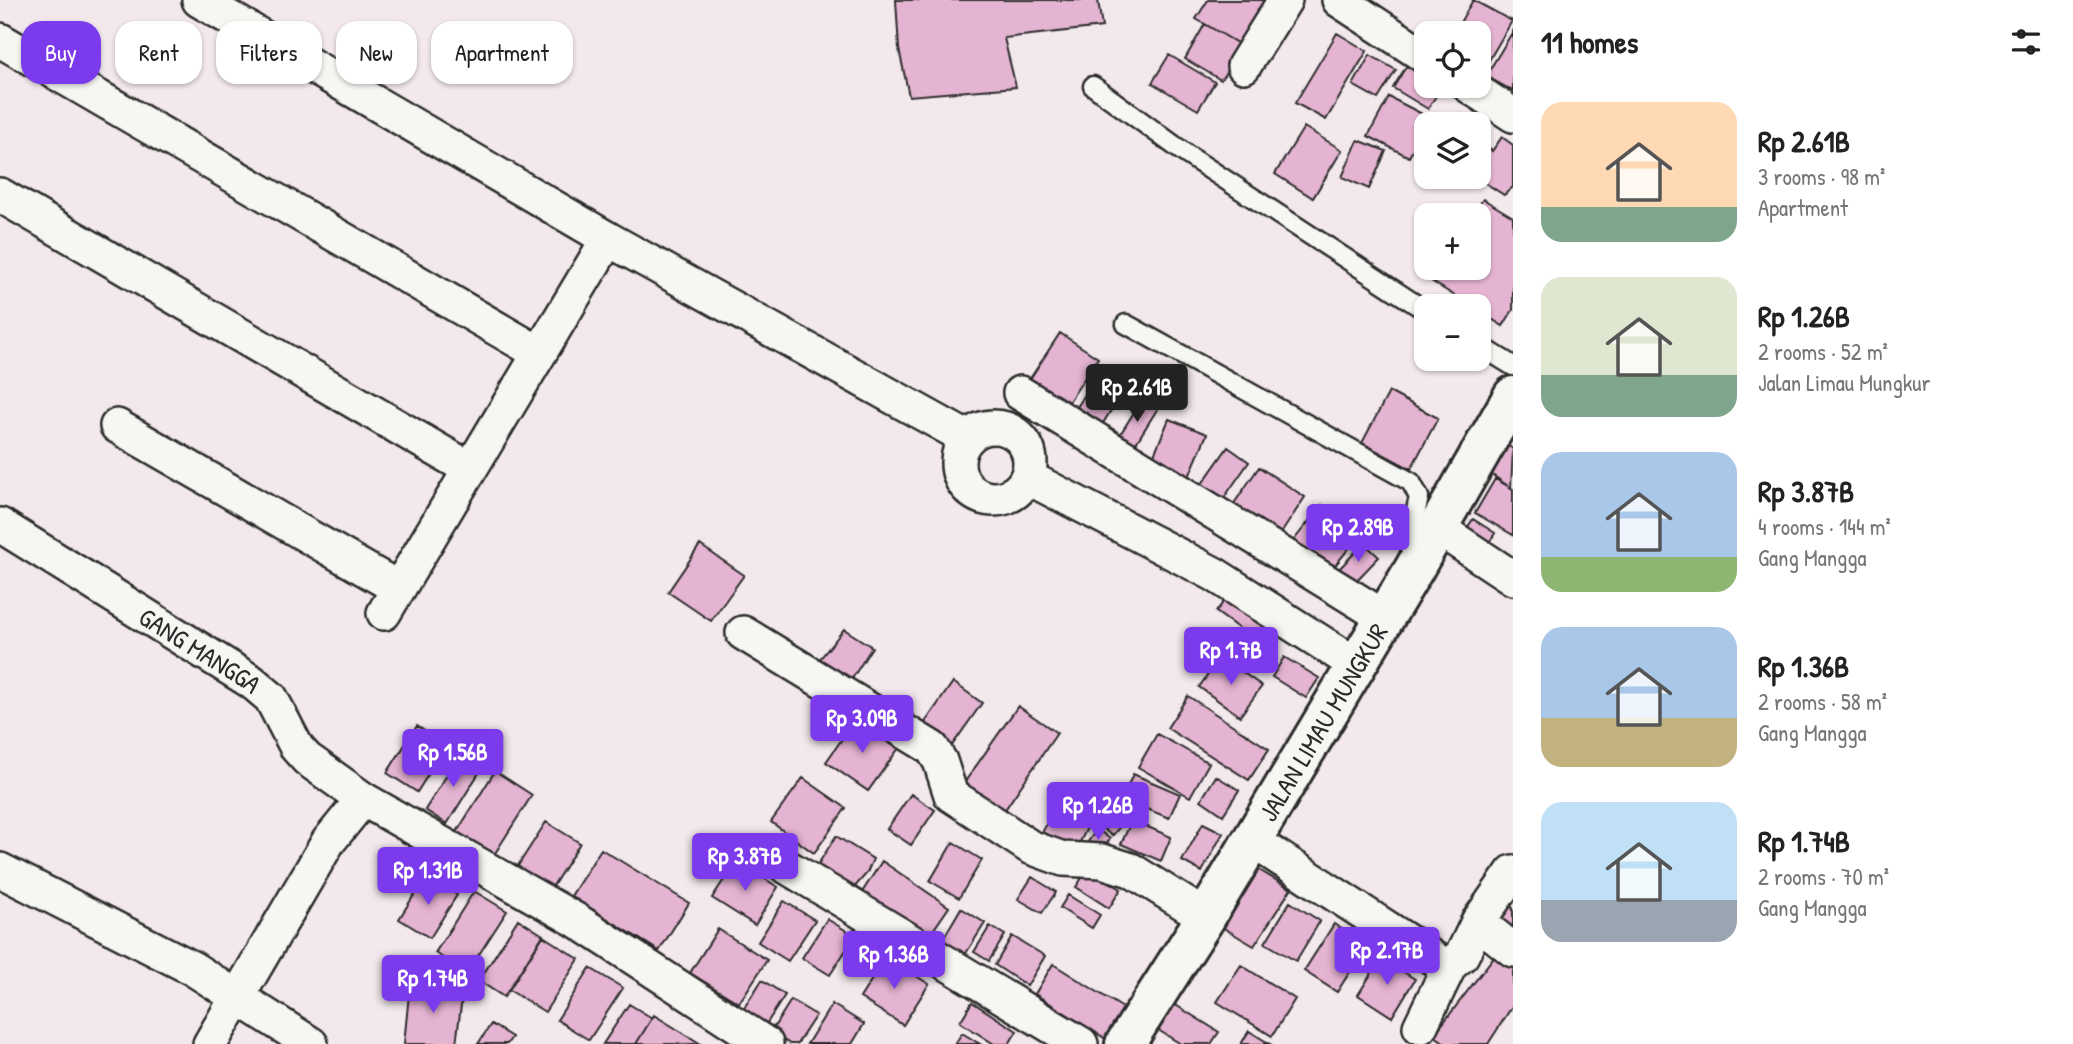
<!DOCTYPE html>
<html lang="en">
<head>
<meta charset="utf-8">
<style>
  body { margin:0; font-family:"Patrick Hand",sans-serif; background:#f2f2f2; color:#222; height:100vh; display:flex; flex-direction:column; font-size:26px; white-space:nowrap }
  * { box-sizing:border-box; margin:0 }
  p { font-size:23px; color:#767676 }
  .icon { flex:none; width:38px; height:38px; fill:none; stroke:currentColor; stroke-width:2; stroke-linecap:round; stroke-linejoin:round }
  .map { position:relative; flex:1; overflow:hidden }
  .sheet { display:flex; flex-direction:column; background:#fff; width:560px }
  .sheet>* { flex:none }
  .guide { position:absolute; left:21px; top:21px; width:665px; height:63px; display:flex; gap:14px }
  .fabs { position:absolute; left:1414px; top:21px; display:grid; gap:14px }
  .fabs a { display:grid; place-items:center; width:77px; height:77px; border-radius:14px; background:#fff; box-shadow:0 2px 5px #0004; font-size:35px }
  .price { position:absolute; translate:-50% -60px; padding:0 16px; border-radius:7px; background:#7c3aed; color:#fff; font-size:23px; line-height:46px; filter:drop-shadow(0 2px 4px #0008) }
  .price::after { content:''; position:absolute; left:50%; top:42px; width:21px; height:16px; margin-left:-10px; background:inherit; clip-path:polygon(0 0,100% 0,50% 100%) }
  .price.current { background:#222; color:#fff }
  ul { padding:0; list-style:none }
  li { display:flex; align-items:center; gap:21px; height:175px; padding:0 28px }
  li span { display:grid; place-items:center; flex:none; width:196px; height:140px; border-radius:21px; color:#555 }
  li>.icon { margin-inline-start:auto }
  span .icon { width:84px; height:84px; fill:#fffc; stroke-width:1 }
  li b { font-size:30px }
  h2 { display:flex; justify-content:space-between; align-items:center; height:84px; padding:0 28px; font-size:30px }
  .pill { padding:0 24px; border-radius:21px; background:#fff; box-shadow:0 2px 5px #0004; font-size:24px; line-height:63px }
  .pill.current { background:#7c3aed; color:#fff }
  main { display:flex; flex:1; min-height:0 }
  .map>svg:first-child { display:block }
</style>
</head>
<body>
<main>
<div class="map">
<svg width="1513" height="1044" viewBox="0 0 1513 1044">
  <rect width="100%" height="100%" fill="#f3e9ec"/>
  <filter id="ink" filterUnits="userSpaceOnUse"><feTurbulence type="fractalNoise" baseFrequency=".0143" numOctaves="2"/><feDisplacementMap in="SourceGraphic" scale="14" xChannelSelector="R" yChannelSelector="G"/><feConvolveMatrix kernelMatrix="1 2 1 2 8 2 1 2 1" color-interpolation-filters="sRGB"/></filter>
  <g filter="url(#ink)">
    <path fill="#e6b4d3" stroke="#2b2b2b" stroke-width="2" d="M896 0H1098L1102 27 1004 38 1016 87 909 96 899 49Z
      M1208 0H1275L1246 48 1196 19Z
      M1473 0 1512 21 1479 77V33H1454Z
      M1205 24 1242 46 1221 80 1185 59Z
      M1513 31V91L1486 76Z
      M1337 33 1367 51 1326 120 1295 103Z
      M1169 55 1215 82 1198 110 1152 83Z
      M1370 55 1396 70 1378 99 1353 85Z
      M1407 65 1426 76V86H1442L1428 109 1393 88Z
      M1389 97 1430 118 1409 157 1368 136Z
      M1304 127 1342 150 1313 198 1275 174Z
      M1502 137 1513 145V187L1504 195 1476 177 1479 161 1488 148 1492 151Z
      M1358 140 1386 151 1369 189 1342 177Z
      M1483 199 1513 217V310L1503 326 1479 311V306H1471L1431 281 1440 268H1479V215H1472Z
      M1060 333 1098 358 1064 409 1026 385Z
      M1098 373 1124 389 1097 433 1071 417Z
      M1389 392 1438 418 1411 469 1362 443Z
      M1143 398 1158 408 1131 451 1116 441Z
      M1169 419 1207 434 1185 486 1147 471Z
      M1507 445 1513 449 1511 488 1488 472Z
      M1228 447 1249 462 1219 505 1197 491Z
      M1259 467 1305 497 1278 538 1231 508Z
      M1495 479 1513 489V535L1475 513Z
      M1322 505 1360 535 1328 574 1290 545Z
      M1473 519 1495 533 1489 543 1467 528Z
      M1364 543 1379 557 1353 584 1338 570Z
      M700 545 744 575 711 621 668 592Z
      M1233 589 1275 620 1259 643 1216 612Z
      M844 629 872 647 850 682 816 664Z
      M1221 657 1262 686 1240 716 1199 687Z
      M1284 657 1319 678 1306 698 1272 677Z
      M953 682 982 703 951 747 922 727Z
      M1188 696 1269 749 1249 780 1167 728Z
      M1018 706 1057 733 1002 814 962 786Z
      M856 719 899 748 868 791 826 762Z
      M417 726 447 745 417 792 387 773Z
      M1157 734 1209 763 1190 797 1138 767Z
      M460 754 482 768 447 824 425 810Z
      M495 771 532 795 492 858 455 835Z
      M1133 774 1180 794 1169 818 1122 799Z
      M1216 776 1239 790 1223 815 1201 800Z
      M803 778 846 808 814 853 771 822Z
      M1066 785 1100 802 1076 850 1042 833Z
      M911 794 935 810 911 845 887 829Z
      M1116 807 1128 817 1112 836 1100 826Z
      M1132 820 1171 837 1161 861 1121 844Z
      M546 822 580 843 546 897 512 875Z
      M1203 823 1223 833 1202 872 1182 861Z
      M1097 829 1110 839 1099 855 1085 846Z
      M836 836 873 859 867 873 853 889 815 869Z
      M953 842 982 860 959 898 930 881Z
      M601 849 689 903 659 951 571 896Z
      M736 861 778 887 755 925 712 898Z
      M882 861 949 907 927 939 861 894Z
      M1088 869 1121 889 1109 908 1076 887Z
      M1259 870 1291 889 1254 946 1222 927Z
      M426 876 457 895 430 938 399 919Z
      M1032 877 1056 892 1042 913 1018 899Z
      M474 891 507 911 467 973 435 953Z
      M1068 895 1100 915 1092 928 1060 908Z
      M784 901 815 920 788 961 758 942Z
      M1290 902 1320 921 1296 961 1265 943Z
      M1509 906 1513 908V935L1497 926Z
      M961 908 985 923 963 958 940 944Z
      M518 919 543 935 504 997 479 981Z
      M827 919 855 936 830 975 802 958Z
      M1334 924 1367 945 1337 992 1304 971Z
      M990 926 1005 935 989 961 974 952Z
      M718 929 767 960 739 1003 690 973Z
      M543 936 579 959 545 1012 509 990Z
      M1012 936 1045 956 1027 986 995 965Z
      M1499 950 1513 960V1005L1488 1044H1446L1434 1035Z
      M886 957 929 984 903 1025 860 998Z
      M1381 958 1415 979 1392 1017 1358 995Z
      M1053 964 1123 1008 1106 1039 1035 994Z
      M1241 965 1295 999 1272 1036 1217 1002Z
      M590 968 623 988 589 1040 557 1020Z
      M762 980 785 995 765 1026 742 1011Z
      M410 984 463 990 456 1044H404Z
      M791 1000 816 1015 797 1044H790L771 1032Z
      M972 1002 1017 1031 1009 1044H994L960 1022Z
      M629 1004 652 1018 636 1044H603Z
      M832 1004 864 1024 852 1044H807Z
      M1174 1004 1219 1032 1211 1044H1181L1158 1030Z
      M654 1015 701 1044H636Z
      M491 1024 512 1037 507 1044H478Z
      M1249 1031 1270 1044H1241Z
      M962 1033 980 1044H955Z"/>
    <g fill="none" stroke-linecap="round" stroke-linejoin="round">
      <g stroke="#2b2b2b" stroke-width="23">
        <path id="lane" d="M1093 86 1186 154 1426 311
          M1126 324 1411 482 1419 497 1409 541 1412 559
          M1479 345 1513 366"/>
      </g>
      <g stroke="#2b2b2b" stroke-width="38">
        <g id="street">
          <path d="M199 0 608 239 967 438"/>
          <path d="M1339 0 1426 57"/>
          <path d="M0 40 539 353"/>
          <path d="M1244 66 1285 0"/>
          <path d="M1469 86 1513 115"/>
          <path d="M0 195 470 469"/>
          <path d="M1020 393 1384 617"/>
          <path d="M117 426 398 588"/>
          <circle cx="994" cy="463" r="36"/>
          <path d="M1027 477 1214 574 1355 664"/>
          <path id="s1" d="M0 525 252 682 271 698 297 748 307 759 363 799 576 920 766 1044"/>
          <path d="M1436 527 1513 578"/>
          <path d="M384 613 608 239"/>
          <path d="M743 633 932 748 940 761 951 795 1030 847 1063 859 1102 861 1131 870 1206 917"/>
          <path d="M1250 839 1447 967 1462 955 1478 922 1513 872"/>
          <path d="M784 865 1081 1044"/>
          <path d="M0 870 192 968 311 1044"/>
          <path d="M1478 922 1513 950"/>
          <path d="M1420 1027 1449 967"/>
          <path d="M210 1044 328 842 363 799"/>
        </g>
      </g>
      <g stroke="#2b2b2b" stroke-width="44">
        <g id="secondary">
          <path id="s2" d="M1125 1044 1206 917 1414 569 1513 396"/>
        </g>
      </g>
      <use href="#lane" stroke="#f6f6f2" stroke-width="18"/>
      <use href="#street" stroke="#f6f6f2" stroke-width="33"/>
      <use href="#secondary" stroke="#f6f6f2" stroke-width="38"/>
    </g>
  </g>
  <g text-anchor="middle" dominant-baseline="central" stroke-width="6" stroke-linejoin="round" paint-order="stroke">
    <g font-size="26" fill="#2b2b2b" stroke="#f6f6f2">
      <text stroke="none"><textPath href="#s1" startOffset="236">GANG MANGGA</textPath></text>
      <text stroke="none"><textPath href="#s2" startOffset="378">JALAN LIMAU MUNGKUR</textPath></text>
    </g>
  </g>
</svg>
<div class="fabs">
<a><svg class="icon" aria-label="locate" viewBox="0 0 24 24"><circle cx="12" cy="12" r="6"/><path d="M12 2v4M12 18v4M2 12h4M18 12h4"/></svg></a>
<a><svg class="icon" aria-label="layers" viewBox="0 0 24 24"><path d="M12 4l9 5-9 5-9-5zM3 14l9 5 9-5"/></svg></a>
<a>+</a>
<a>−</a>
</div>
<b class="price current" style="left:1137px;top:424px">Rp 2.61B</b>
<b class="price" style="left:1358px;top:564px">Rp 2.89B</b>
<b class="price" style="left:1231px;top:687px">Rp 1.7B</b>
<b class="price" style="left:862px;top:755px">Rp 3.09B</b>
<b class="price" style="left:453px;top:789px">Rp 1.56B</b>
<b class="price" style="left:1098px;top:842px">Rp 1.26B</b>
<b class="price" style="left:745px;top:893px">Rp 3.87B</b>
<b class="price" style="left:428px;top:907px">Rp 1.31B</b>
<b class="price" style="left:1387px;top:987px">Rp 2.17B</b>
<b class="price" style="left:894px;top:991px">Rp 1.36B</b>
<b class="price" style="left:433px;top:1015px">Rp 1.74B</b>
<div class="guide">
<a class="pill current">Buy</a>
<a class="pill">Rent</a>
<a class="pill">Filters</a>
<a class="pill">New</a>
<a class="pill">Apartment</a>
</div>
</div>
<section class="sheet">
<h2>11 homes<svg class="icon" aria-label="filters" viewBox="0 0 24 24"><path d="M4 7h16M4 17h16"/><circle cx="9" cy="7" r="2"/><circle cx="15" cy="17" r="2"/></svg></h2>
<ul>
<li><span style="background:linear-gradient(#ffd9b3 75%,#7fa58c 0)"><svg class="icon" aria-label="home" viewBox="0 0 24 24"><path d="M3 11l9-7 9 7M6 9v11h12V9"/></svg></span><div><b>Rp 2.61B</b><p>3 rooms · 98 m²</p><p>Apartment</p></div></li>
<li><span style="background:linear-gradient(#dfe7d0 70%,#7fa58c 0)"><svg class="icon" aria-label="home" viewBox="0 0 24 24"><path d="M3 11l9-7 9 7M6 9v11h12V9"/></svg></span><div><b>Rp 1.26B</b><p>2 rooms · 52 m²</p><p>Jalan Limau Mungkur</p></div></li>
<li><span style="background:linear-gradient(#a9c7e8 75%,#8fb573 0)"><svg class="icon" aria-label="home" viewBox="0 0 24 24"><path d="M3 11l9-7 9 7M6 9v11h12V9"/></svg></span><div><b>Rp 3.87B</b><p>4 rooms · 144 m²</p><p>Gang Mangga</p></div></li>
<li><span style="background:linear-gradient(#a9c7e8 65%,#c2b280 0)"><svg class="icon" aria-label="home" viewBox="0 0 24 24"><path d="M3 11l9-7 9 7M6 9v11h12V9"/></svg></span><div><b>Rp 1.36B</b><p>2 rooms · 58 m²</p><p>Gang Mangga</p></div></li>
<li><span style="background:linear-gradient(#bfe0f5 70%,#9aa5b1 0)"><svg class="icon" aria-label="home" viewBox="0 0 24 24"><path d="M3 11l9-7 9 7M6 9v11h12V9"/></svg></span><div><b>Rp 1.74B</b><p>2 rooms · 70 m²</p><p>Gang Mangga</p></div></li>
</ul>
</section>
</main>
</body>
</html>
